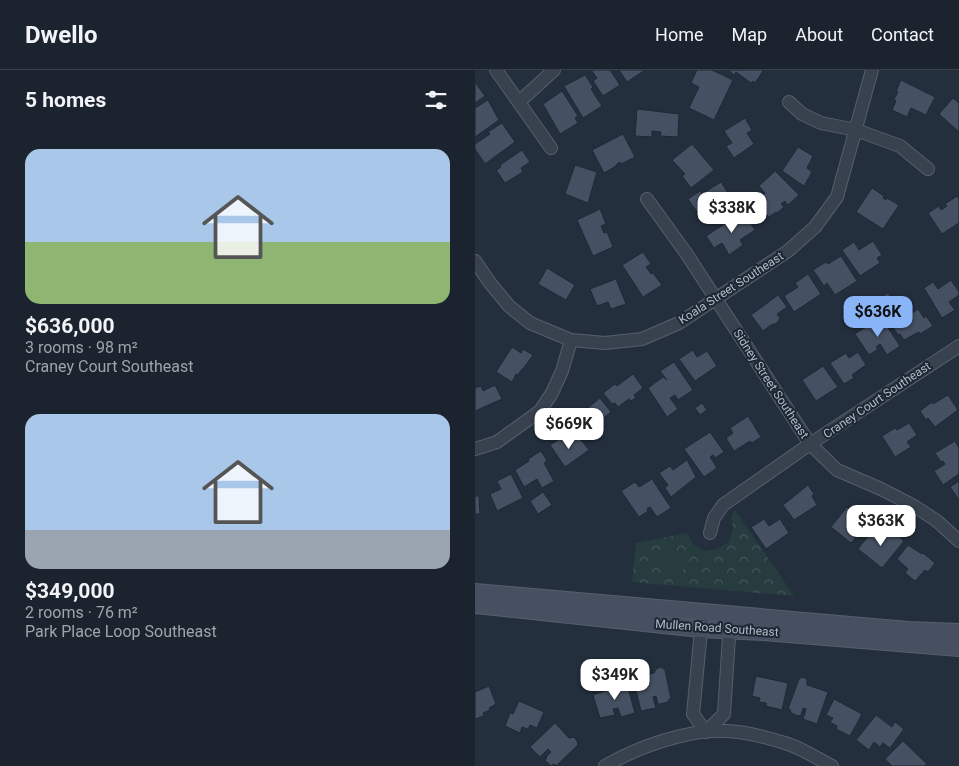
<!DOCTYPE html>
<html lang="en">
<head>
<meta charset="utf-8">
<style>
  body { margin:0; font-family:Roboto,sans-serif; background:#242b36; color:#f1f3f6; height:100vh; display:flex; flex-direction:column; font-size:19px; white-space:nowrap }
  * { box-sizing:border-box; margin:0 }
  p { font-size:16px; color:#a0a4aa }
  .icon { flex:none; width:28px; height:28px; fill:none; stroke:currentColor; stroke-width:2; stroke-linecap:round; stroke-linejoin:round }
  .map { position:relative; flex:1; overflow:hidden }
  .sheet { display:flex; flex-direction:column; background:#1b232e; width:475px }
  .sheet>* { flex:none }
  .price { position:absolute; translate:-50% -42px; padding:0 11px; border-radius:10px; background:#fff; color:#222; font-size:16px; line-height:32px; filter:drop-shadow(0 1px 2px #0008) }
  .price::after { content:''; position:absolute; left:50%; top:30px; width:15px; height:11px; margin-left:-8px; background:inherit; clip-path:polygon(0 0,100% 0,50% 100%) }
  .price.current { background:#8ab4f8; color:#111 }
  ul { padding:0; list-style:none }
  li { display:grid; align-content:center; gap:10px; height:265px; padding:0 25px }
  li span { display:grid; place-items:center; height:155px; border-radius:15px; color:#555 }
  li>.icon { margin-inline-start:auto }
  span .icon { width:90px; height:90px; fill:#fffc; stroke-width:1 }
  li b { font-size:21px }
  h2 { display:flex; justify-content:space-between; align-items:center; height:60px; padding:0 25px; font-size:21px }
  header { display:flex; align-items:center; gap:30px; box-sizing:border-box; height:70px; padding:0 25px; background:#1b232e; border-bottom:1px solid #39404a }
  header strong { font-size:24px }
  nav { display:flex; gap:28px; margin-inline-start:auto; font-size:18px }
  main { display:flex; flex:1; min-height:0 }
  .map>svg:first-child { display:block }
</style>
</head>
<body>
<header>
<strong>Dwello</strong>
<nav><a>Home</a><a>Map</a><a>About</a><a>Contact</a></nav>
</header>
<main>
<section class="sheet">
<h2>5 homes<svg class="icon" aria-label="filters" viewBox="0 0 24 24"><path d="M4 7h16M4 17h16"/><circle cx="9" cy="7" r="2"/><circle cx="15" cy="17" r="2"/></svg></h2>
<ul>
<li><span style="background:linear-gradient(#a9c7e8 60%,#8fb573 0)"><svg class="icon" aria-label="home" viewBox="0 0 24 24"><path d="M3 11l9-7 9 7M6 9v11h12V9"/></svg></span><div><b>$636,000</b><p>3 rooms · 98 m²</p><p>Craney Court Southeast</p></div></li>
<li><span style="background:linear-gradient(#a9c7e8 75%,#9aa5b1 0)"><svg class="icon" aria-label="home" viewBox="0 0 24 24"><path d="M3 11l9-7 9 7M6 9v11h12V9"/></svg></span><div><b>$349,000</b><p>2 rooms · 76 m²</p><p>Park Place Loop Southeast</p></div></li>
</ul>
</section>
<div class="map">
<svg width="484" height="696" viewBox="0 0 484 696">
  <defs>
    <pattern id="park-crowns" width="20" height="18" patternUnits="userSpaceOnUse" patternTransform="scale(1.25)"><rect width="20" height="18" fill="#263c3f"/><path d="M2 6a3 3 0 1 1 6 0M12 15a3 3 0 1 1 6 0" fill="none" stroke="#435659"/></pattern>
  </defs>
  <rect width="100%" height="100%" fill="#242f3e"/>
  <path fill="url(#park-crowns)" d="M260 440 319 526 157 512 161 473 212 463 218 474 229 481 242 479 254 472 258 459 256 446Z"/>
  <path fill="#263c3f" d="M188 485 209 487 207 508 186 506Z"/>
  <path fill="#455162" stroke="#1f2835" d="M116 0H135L145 15 128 26 118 11 122 8Z
    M144 0H170L152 12Z
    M222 0H237L258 10 239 50 214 38 224 17 216 13Z
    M253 0H287L288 1 280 13 278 11 276 13 261 2 259 5Z
    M110 5 118 17 116 19 127 36 108 48 89 16Z
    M426 10 460 27 451 45 436 38 432 47 417 40 421 31 419 29 423 22 421 21Z
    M0 12 10 26 0 33Z
    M87 21 103 46 100 48 103 53 85 64 68 34Z
    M478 28 484 33V62L464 44Z
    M13 30 24 50 0 67V38Z
    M162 39 204 44 203 67 185 66 186 62 177 61V67L160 66Z
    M270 48 277 60 272 63 279 74 259 88 251 76 257 73 249 61Z
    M27 53 40 72 10 94 0 79V74L15 64 13 62Z
    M148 64 160 87 146 94 145 92 141 95V96L129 103 117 80Z
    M217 74 239 100 216 118 207 106 210 104 197 90Z
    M323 77 338 86 332 98 337 102 329 116 307 101Z
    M47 80 55 92 46 98 48 102 30 113 21 100 26 97 25 95Z
    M100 95 122 102 113 133 90 124Z
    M300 101 324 125 313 135 310 131 306 134 309 137 302 143 301 142 294 147 280 132 290 123 284 116Z
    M246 112 261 135 240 149 232 135 222 142 213 129 225 121 227 124Z
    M397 118 409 126 408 128 411 130 412 128 424 135 408 159 381 142Z
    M482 126 484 129V153L467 164 453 143 464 136 466 140 472 136 470 134Z
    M125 139 131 154 126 156 129 163 132 162 138 177 118 186 102 150Z
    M268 142 280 160 265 170 268 175 254 185 247 173 239 178 231 166Z
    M398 171 407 185 402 188 405 193 385 206 367 180 379 172 384 180Z
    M168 182 176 194 171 197 176 204 178 203 187 215 168 227 147 195Z
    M366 186 382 211 360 225 352 213 349 216 338 200 351 192 353 194Z
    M72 198 100 215 91 230 63 214Z
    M333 204 346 224 319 242 309 226 323 217 320 213Z
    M141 209 151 234 136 239 133 232 122 236 115 219Z
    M476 210 484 222V225L474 232 480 240 467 248 449 218 458 212 463 219Z
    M413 223 419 233 408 241 401 231Z
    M303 225 312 237 302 244 305 248 302 253 296 255 288 261 276 245Z
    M443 239 449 248 451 246 458 256 445 264 444 262 429 270 425 264 423 265 417 256Z
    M406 247 425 276 412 285 405 274 401 277 403 279 394 285 380 264Z
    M37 277 46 283 48 279 58 285 48 299H47L43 305 41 304 37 312 21 302Z
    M218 280 222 287 232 281 242 296 220 311 204 289Z
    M383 282 391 295 381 302 377 305 379 308 369 314 355 293 371 283 374 288Z
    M199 292 218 320 203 330 200 325 195 328 203 339 192 347 173 318 188 307 192 310 185 301Z
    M348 296 363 317 341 331 327 310Z
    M158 304 168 318 159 325 161 328 156 331 154 329 143 337 140 333 137 334 128 323 140 314 142 316Z
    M20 315 27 329 0 341V318L6 316 8 321Z
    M473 325 483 340 460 357 453 348 451 350 445 341 457 332 458 334Z
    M125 328 136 342 110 363 99 349Z
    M227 333 232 340 225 345 220 338Z
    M273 346 286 367 277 373 275 371 259 381 251 368 258 363 255 358Z
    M434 353 442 365 432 372 436 377 420 387 407 366 420 358 422 360Z
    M235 362 249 382 240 388 238 385 235 387 242 398 229 407 209 379Z
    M103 366 114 380 90 397 75 375 88 367 93 373Z
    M480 371 484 378V404L468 415 459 401 470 394 468 391 466 392 460 383Z
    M66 381 72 391 69 393 79 411 67 418 62 409 49 417 40 400 54 391 53 389Z
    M212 390 221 407 196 427 190 418 193 415 184 403 195 396 198 400Z
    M36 404 48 428 22 441 15 424 26 419 22 411Z
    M177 409 196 438 182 447 175 437 172 439 173 441 164 447 146 421 160 412 164 417Z
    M484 411V430L475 417Z
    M333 415 339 424 337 426 342 435 319 450 308 435Z
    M68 422 77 435 63 444 55 431Z
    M0 426H4L5 444H0Z
    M372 437 393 453 376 473 356 457Z
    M289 449 294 456 305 449 314 463 291 479 276 457Z
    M398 460 406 466 405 468 408 471 417 460 429 471 407 498 383 479Z
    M433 475 447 484 448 483 460 493 453 502 450 500 440 511 430 503 433 499 422 489Z
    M167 597 169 605 179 603 181 599 186 597 190 600 196 629H194L193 632 185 634H183L181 626 178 627 181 638 166 641 156 600Z
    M281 606 313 613 307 640 291 636V633L284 632 285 628 277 626Z
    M327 607 332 609V615L353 622 342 654 328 649 331 639 328 638 326 645 323 646 316 643 315 639H313L324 609Z
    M151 611 160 643 146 647 143 638 138 639 140 645 125 648 118 625 130 621 129 618Z
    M14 616 21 634 14 638 15 640 8 643 9 646 0 649V622Z
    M359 629 387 644 375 666 361 659 362 656 355 652 358 648 351 645Z
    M44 631 69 642 62 658 55 655 53 659 47 657 45 663 30 656 35 643 38 644Z
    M401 645 417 657 420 652 429 659 415 678 408 673 405 677 399 672 394 680 381 670Z
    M80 653 94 668 99 667 102 671 103 675 81 696 79 694 76 696 70 690 72 688 71 687 76 682 73 679 65 687 55 677Z
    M428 671 452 694 449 696H417L410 689Z"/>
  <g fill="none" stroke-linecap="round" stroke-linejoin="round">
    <g stroke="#565f6c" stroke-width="14">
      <path id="street" d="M21 0 76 78
        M44 32 79 0
        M314 32 327 44 346 53 381 60 425 76 453 99
        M172 129 211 183 335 374 362 400 406 419 439 436 462 451 484 471
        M0 191 15 213 34 236 55 253 96 270 130 273 167 269 204 253 313 181 340 157 362 127 397 0
        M0 379 22 372 65 341 77 323 87 301 96 270
        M235 463 239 448 248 435 335 374 484 276
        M227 550 218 644 231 662 249 644 255 551
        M130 696C163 677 215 658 253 661 273 662 294 668 313 674 328 679 343 689 357 696"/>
    </g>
    <g stroke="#565f6c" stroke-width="18">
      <path id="secondary" d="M0 522 433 560 484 562
        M0 535 226 559 289 562 484 578"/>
    </g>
    <use href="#street" stroke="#38414e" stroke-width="12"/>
    <use href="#secondary" stroke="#465061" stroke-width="16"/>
  </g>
  <g text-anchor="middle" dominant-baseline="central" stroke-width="4" stroke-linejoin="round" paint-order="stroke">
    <g font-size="12" fill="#b4bcc9" stroke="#1d2633">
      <text transform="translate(256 218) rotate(-33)">Koala Street Southeast</text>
      <text transform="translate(296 314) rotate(57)">Sidney Street Southeast</text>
      <text transform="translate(402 330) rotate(-34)">Craney Court Southeast</text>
      <text transform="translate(242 558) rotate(4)">Mullen Road Southeast</text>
    </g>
  </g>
</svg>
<b class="price" style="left:257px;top:164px">$338K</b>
<b class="price current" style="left:403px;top:268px">$636K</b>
<b class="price" style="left:94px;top:380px">$669K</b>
<b class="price" style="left:406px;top:477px">$363K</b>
<b class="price" style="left:140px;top:631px">$349K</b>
</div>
</main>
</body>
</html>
